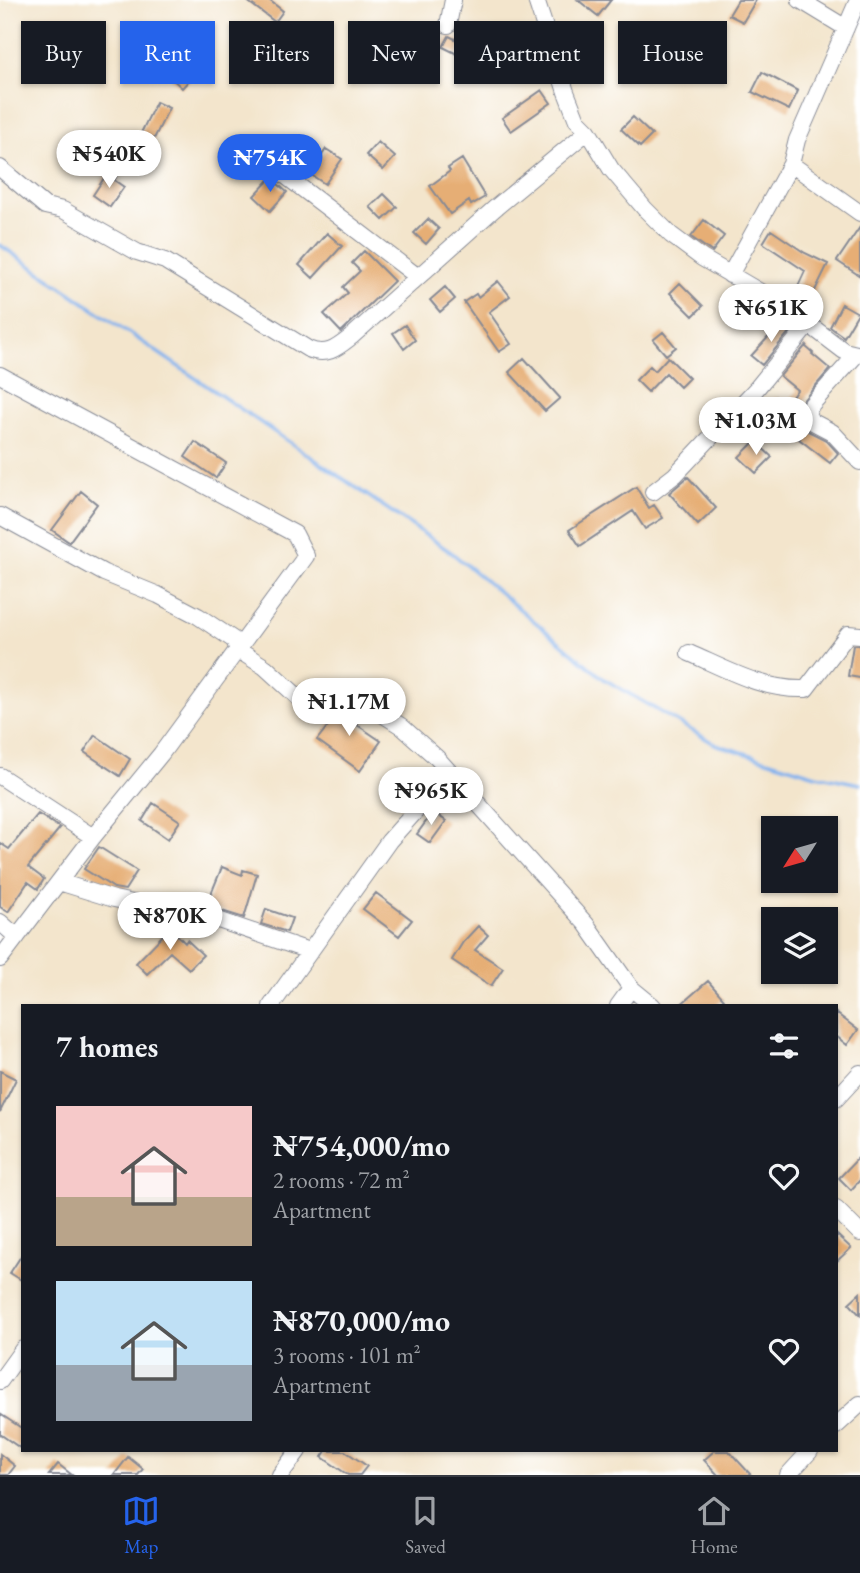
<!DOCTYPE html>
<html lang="en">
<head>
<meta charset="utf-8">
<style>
  body { margin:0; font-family:"EB Garamond",serif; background:#242831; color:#f1f3f6; height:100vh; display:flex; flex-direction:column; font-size:26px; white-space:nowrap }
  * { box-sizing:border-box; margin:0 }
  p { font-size:23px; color:#9ea1a6 }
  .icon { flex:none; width:38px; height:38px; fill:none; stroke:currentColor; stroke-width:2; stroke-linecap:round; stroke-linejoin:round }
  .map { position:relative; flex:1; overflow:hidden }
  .side { position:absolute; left:21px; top:1004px; width:817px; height:448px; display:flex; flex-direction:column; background:#171b24; border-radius:0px; box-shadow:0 2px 5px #0004 }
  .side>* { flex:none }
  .hud { position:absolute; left:21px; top:21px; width:819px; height:63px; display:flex; gap:14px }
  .needle { width:46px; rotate:233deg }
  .fabs { position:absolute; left:761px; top:816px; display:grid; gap:14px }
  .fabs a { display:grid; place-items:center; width:77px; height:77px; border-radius:0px; background:#171b24; box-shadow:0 2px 5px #0004; font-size:35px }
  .price { position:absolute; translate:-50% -60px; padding:0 16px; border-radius:24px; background:#fff; color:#222; font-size:23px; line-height:46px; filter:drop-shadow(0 2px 4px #0008) }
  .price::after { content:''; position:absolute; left:50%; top:42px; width:21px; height:16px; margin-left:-10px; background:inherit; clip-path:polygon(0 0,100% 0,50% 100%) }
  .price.selected { background:#2563eb; color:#fff }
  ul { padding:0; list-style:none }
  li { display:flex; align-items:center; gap:21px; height:175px; padding:0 35px }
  li span { display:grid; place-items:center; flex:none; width:196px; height:140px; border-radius:0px; color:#555 }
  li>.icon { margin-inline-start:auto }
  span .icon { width:84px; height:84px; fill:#fffc; stroke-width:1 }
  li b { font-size:30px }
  h2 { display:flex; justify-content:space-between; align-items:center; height:84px; padding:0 35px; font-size:30px }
  .pill { padding:0 24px; border-radius:0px; background:#171b24; box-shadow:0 2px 5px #0004; font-size:24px; line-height:63px }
  .pill.selected { background:#2563eb; color:#fff }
  .menu { display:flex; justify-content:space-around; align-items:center; height:98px; border-top:2px solid #363941; background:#171b24; font-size:19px; color:#9ea1a6 }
  .menu a { display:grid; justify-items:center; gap:4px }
  .menu .selected { color:#2563eb }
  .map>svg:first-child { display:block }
</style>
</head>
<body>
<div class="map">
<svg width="860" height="1475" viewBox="0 0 860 1475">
  <rect width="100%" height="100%" fill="#fff"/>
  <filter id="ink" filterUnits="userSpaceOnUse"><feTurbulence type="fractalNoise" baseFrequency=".0143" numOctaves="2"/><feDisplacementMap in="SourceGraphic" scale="14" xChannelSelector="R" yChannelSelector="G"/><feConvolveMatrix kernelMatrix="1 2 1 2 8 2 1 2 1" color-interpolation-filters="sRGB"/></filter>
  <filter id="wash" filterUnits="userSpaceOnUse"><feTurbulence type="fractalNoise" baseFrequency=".00686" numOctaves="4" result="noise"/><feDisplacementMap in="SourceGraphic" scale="28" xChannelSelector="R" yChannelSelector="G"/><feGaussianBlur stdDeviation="1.57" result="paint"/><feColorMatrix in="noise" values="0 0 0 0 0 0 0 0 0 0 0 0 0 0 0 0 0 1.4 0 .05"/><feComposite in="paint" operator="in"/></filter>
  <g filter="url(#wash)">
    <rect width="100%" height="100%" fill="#f3e5cc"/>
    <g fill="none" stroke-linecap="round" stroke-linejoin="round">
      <path stroke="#83b2ed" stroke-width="3.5" d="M0 245 452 553 604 679 715 744 816 775 860 784"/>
    </g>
    <g id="blocks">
      <path fill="#e6ae74" d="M246 0H269L283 11 275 22Z
        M578 0H611L598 16Z
        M738 0H756L743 22 729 15Z
        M449 36 463 43 457 54 443 47Z
        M183 53 200 68 182 88 165 72Z
        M762 72 798 91 789 110 752 92Z
        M542 90 551 103 511 131 502 118Z
        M156 102 169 108 153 141 140 135Z
        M633 117 652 135 640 147 621 129Z
        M378 142 395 157 383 170 366 155Z
        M326 149 342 159 325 184 310 174Z
        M462 159 485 197 471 205 469 201 450 214 430 186 450 171 448 168Z
        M108 172 116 177 114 180 124 187 110 207 93 195Z
        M271 178 287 192 270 211 254 196Z
        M384 194 397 207 383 220 370 207Z
        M428 219 439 229 426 244 414 233Z
        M704 220 724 236 712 252 691 237Z
        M860 227V276L837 261Z
        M771 230 805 253 828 264 808 305 793 297 805 271 763 243Z
        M327 233 342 246 313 278 299 265Z
        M364 251 394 281 341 332 324 314 348 293 343 287 360 271 352 263Z
        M498 281 510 296 489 312 511 344 499 352 464 302 476 294 478 297Z
        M680 283 703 306 693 316 670 293Z
        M445 287 455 299 440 312 430 300Z
        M842 304 858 313 844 337 830 327Z
        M782 322 791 330 762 365 751 356Z
        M405 325 415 340 404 349 393 333Z
        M663 332 676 347 666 355 653 340Z
        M807 344 806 347 813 353 812 354 830 369 784 423 778 417 762 433 747 418 759 406 764 411 776 397 786 405 797 390 780 376Z
        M668 357 689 378 680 387 666 373 648 392 636 380 650 366 655 371Z
        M524 358 560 398 545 411 509 372Z
        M806 430 826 440 838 453 830 463 799 439Z
        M755 441 772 457 756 473 739 457Z
        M195 442 226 463 216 478 185 457Z
        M688 477 716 508 698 525 669 493Z
        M636 487 649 508 654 505 663 518 645 529 633 511 580 546 569 530Z
        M81 491 97 504 69 542 52 530Z
        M853 645H860V678L848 676Z
        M350 706 362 715 356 724 381 741 360 771 317 740 340 710Z
        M95 735 130 759 120 776 84 752Z
        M153 803 180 821 168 839 142 821Z
        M433 812 446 821 430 843 417 834Z
        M38 814 60 828 28 867 44 879 38 889 28 882 8 912 0 907V843L9 849Z
        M99 847 137 871 125 890 114 888 84 869Z
        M222 867 242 875 243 870 257 874 244 918 206 906Z
        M376 893 412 920 399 936 363 909Z
        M266 909 292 918 287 932 261 924Z
        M478 926 488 935 475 950 503 968 491 986 452 960 463 942Z
        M170 928 185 943 187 940 203 955 189 969 170 952 147 974 136 963Z
        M708 981 724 999 715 1006H679Z
        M836 1013 858 1030 847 1045 836 1036Z
        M0 1071 16 1079 0 1112Z
        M860 1156V1180L851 1190 839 1178Z
        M836 1234 851 1248 836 1262Z
        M23 1253V1281L10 1273Z
        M860 1293V1315L849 1303Z
        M0 1414 23 1429V1450L0 1434Z
        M326 1451H345L367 1466 360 1475H348L322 1457Z
        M714 1451H729L751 1475H718L704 1460Z
        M0 1454 15 1466 8 1475H0Z
        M128 1457 143 1469 138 1475H114Z
        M58 1464 72 1475H49Z"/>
    </g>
  </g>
  <g filter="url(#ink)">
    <use href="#blocks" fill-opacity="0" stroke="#878a95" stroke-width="2"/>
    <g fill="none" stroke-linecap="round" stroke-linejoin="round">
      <g stroke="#878a95" stroke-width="18">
        <path id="minor" d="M536 0 566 92 577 120 588 131 611 169 645 209 671 235 702 258 786 307 844 351 857 354 812 404 807 413 811 421 832 432 860 462
          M800 0 846 28
          M448 25 453 0
          M791 164 860 213
          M274 167 418 277
          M0 168 45 206 63 210 137 252 165 261 308 349C327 357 337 348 351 337L494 209 588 131
          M730 275 791 164 797 140 858 0
          M0 375 295 534 306 556 161 754 93 837 0 959
          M653 492 675 475 757 388 809 324
          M0 516 104 573 158 595 198 616 234 640 238 650 265 667 300 699 314 707 323 706 347 695 354 696 401 726 437 758 586 924 631 988 653 1006
          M689 653C726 669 764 691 806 689L848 634 860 635
          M0 776 93 837
          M59 882 114 899 221 921 309 951
          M0 922 17 937
          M271 1006 389 841 449 774
          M618 1006 631 988
          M836 1099 860 1073
          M836 1209 860 1233
          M0 1381 23 1349
          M836 1426 860 1404
          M280 1475 298 1451
          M788 1475 810 1451"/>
      </g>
      <use href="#minor" stroke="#fff" stroke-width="16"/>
    </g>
  </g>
</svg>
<div class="fabs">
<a><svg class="needle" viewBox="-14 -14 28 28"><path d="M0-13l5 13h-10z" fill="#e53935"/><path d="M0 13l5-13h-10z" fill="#9ea1a6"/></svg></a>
<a><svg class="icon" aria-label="layers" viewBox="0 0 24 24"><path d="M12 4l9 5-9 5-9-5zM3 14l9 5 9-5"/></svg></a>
</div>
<b class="price" style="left:109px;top:190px">₦540K</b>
<b class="price selected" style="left:270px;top:194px">₦754K</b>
<b class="price" style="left:771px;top:344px">₦651K</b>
<b class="price" style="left:756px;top:457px">₦1.03M</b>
<b class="price" style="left:349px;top:738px">₦1.17M</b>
<b class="price" style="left:431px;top:827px">₦965K</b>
<b class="price" style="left:170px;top:952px">₦870K</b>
<div class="hud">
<a class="pill">Buy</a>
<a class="pill selected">Rent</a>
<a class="pill">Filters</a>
<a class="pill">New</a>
<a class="pill">Apartment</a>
<a class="pill">House</a>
</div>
<section class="side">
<h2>7 homes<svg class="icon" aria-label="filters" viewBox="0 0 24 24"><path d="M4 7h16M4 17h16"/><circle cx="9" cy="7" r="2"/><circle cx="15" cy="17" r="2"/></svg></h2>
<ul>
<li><span style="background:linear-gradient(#f6c9c9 65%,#b9a48a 0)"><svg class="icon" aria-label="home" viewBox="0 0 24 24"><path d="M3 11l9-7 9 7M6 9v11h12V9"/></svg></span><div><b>₦754,000/mo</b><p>2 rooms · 72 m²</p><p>Apartment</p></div><svg class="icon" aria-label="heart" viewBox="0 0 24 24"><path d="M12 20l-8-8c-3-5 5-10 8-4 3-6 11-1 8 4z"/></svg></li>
<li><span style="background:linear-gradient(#bfe0f5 60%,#9aa5b1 0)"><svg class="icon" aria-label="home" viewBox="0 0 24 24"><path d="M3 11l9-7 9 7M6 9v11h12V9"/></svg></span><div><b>₦870,000/mo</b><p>3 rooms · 101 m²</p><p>Apartment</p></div><svg class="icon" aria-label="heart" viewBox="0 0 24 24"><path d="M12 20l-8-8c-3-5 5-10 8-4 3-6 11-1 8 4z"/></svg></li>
</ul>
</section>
</div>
<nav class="menu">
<a class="selected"><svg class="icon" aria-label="map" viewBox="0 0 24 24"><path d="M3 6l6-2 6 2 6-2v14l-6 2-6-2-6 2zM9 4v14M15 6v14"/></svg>Map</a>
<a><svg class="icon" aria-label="saved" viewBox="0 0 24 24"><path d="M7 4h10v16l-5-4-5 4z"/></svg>Saved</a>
<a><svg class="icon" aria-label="home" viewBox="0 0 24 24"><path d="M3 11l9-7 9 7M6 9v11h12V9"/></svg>Home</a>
</nav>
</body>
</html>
